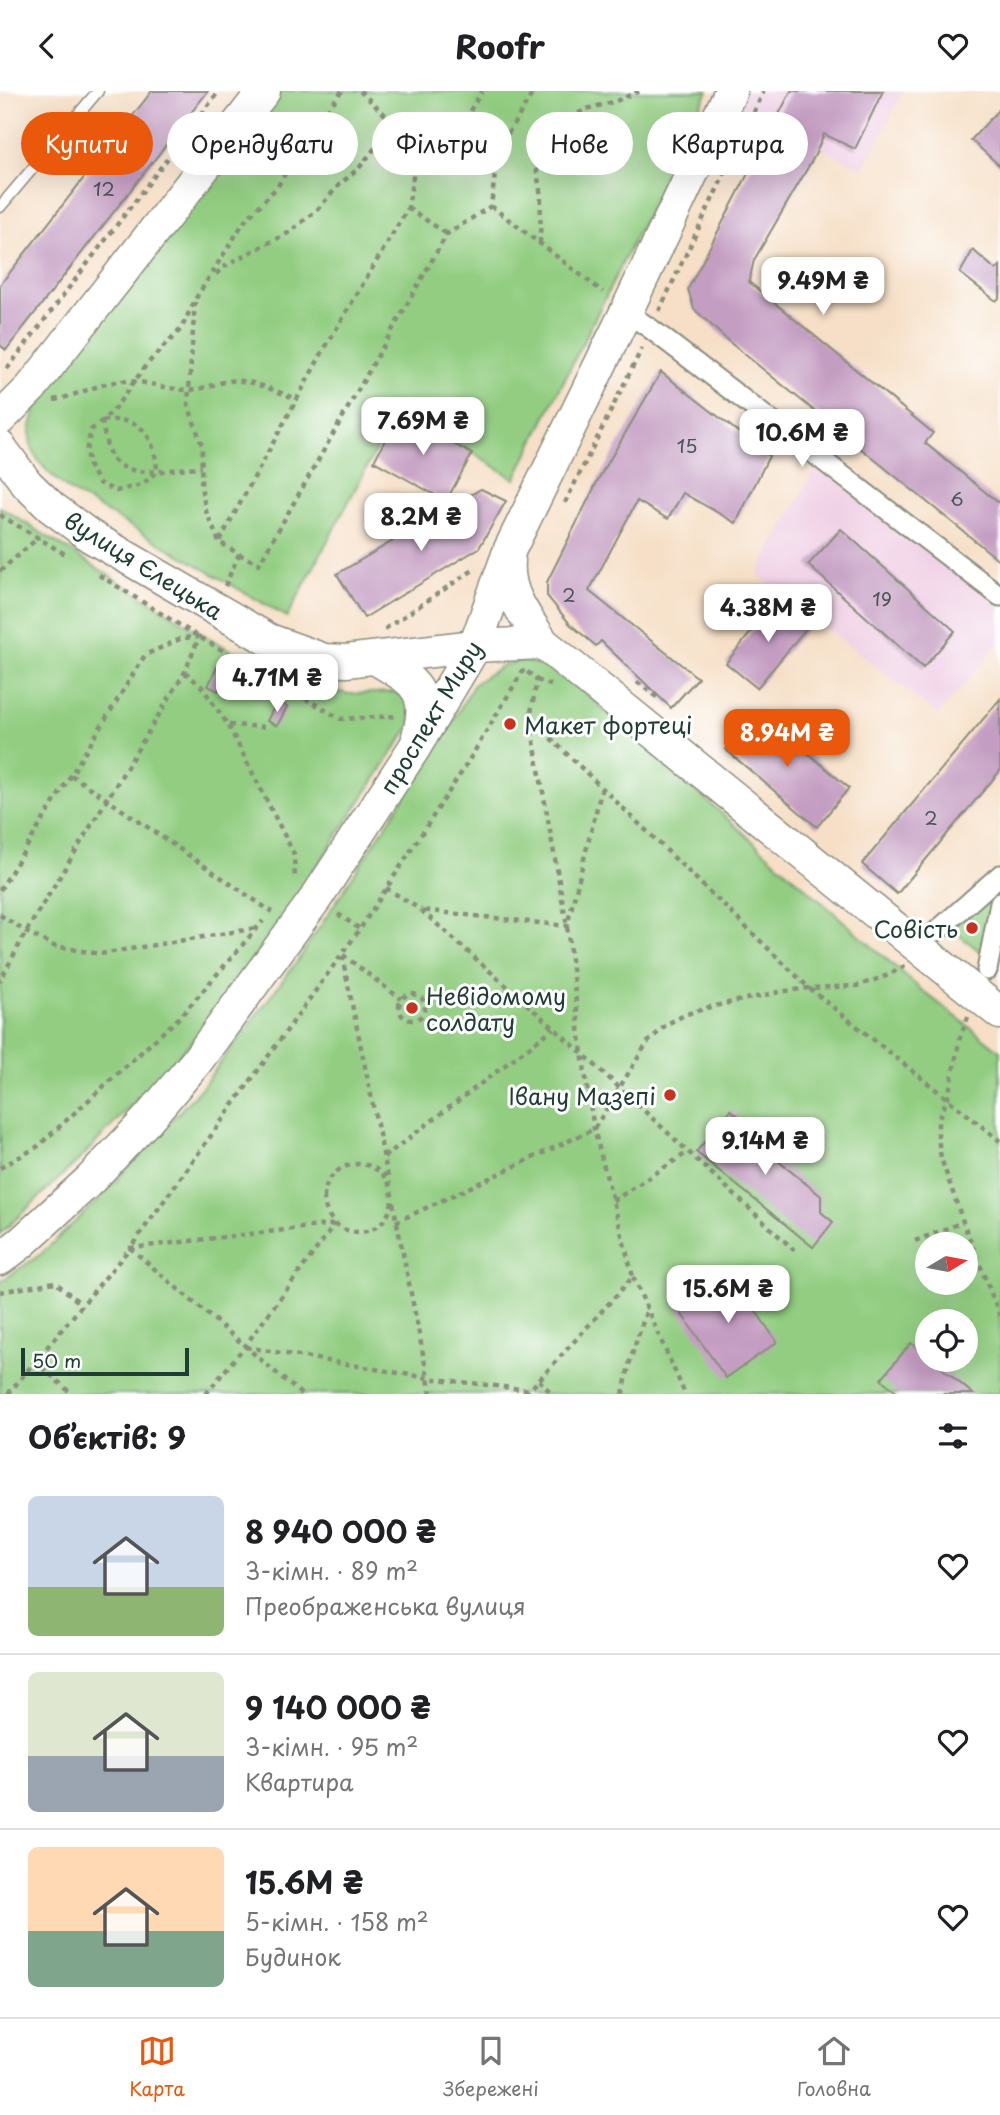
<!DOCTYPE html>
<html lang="uk">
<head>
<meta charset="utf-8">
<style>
  body { margin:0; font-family:"Playpen Sans",sans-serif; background:#f6f6f6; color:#202124; height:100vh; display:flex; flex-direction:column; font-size:26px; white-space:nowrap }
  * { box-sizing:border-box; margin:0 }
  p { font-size:23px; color:#757577 }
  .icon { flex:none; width:38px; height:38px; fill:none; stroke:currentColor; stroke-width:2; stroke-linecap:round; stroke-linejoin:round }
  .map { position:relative; height:1303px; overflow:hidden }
  .drawer { display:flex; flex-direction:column; background:#fff; flex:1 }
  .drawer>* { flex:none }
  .hud { position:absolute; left:21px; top:21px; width:959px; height:63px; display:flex; gap:14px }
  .needle { width:46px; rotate:80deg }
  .controls { position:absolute; left:915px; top:1141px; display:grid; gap:14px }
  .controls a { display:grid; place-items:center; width:63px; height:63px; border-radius:50%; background:#fff; box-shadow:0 7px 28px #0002; font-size:35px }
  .scale { position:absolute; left:21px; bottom:18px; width:168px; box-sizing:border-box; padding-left:7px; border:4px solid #1f3d34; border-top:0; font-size:19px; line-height:24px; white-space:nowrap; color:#1f3d34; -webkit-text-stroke:5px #fff; paint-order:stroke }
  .price { position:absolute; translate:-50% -60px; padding:0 16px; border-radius:14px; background:#fff; color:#222; font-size:23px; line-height:46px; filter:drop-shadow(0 2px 4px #0008) }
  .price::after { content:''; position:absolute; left:50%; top:42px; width:21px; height:16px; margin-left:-10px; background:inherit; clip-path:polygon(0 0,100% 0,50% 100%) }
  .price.on { background:#ea580c; color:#fff }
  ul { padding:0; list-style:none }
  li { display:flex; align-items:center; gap:21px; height:175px; padding:0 28px }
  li+li { border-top:2px solid #e0e0e0 }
  li span { display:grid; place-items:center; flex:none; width:196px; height:140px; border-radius:10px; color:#555 }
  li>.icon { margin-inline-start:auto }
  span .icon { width:84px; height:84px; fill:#fffc; stroke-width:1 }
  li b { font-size:30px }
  h2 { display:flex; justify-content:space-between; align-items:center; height:84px; padding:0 28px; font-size:30px }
  .pill { padding:0 24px; border-radius:32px; background:#fff; box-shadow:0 7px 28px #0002; font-size:24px; line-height:63px }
  .pill.on { background:#ea580c; color:#fff }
  header { display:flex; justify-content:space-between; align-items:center; height:91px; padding:0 28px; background:#fff; font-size:32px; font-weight:700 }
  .tab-bar { display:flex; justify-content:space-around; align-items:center; height:98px; border-top:2px solid #e0e0e0; background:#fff; font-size:19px; color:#757577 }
  .tab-bar a { display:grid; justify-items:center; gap:4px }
  .tab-bar .on { color:#ea580c }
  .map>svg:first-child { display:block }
</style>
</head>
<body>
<header><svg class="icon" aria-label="back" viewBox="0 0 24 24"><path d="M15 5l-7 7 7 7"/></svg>Roofr<svg class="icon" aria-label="heart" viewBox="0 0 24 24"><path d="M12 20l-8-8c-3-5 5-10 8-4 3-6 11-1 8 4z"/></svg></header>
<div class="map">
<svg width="1000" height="1303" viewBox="0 0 1000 1303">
  <rect width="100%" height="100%" fill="#fff"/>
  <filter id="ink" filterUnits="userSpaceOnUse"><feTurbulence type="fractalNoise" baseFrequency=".0143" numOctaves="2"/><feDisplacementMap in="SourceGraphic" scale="14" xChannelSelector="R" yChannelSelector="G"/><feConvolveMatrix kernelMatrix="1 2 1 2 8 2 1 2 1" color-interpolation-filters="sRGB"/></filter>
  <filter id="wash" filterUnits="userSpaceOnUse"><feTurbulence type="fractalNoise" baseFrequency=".00686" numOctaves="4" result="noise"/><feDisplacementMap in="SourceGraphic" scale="28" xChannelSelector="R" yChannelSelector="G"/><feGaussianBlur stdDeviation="1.57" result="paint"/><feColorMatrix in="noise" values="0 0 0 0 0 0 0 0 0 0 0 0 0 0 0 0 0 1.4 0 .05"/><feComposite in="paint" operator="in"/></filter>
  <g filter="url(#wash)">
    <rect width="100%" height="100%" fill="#f6dfc6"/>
    <path fill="#f0d0e5" d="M745 0H903L864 78 736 18Z
      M817 375 1000 515V551L938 624 757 483Z"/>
    <path fill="#92cd81" stroke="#58855a" stroke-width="2" fill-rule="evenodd" d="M280 0H708L515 388 399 316 287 526 70 400C53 386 28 367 30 342 31 331 36 320 38 309Z
      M0 416 201 542 282 589 349 603 393 601 402 604 411 613V634L269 847 195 947 84 1064 0 1143Z
      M521 570C543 573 558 580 576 594L918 896 1000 960V1303H0V1191L41 1163 101 1106 202 996 298 869 447 641 474 593 503 574ZM928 1153H966V1192H928ZM928 1230H966V1269H928Z
      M995 799 981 861 951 838Z"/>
    <g id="blocks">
      <path fill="#c49dc2" d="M152 0H208L6 259 0 254V194Z
        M791 0H883L855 58 824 43 814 66 754 169 749 191 933 342 925 352 1000 413V470L728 250 694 218 688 198Z
        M1000 17V75L971 49Z
        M973 159 996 179 1000 175V206L996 210 960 182Z
        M661 281 769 365 736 432 683 402 668 428 637 410 589 500 698 587 671 617 601 550 596 555 570 533 547 505V491L599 387Z
        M399 323 472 363 446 410 374 370Z
        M481 398 506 410 479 457 364 527 337 483Z
        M841 438 955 540 923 577 808 474Z
        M778 508 809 534 757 597 726 572Z
        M217 576 227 581 218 600 208 595Z
        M1000 608V680L897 803 862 773Z
        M277 610 287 616 277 635 267 630Z
        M757 619 849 697 817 736 725 658Z
        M731 1019 772 1053 766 1060 821 1105V1121L833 1131 813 1156 696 1061Z
        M730 1182 777 1251 726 1287 678 1218Z
        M911 1252 928 1265V1269H932L973 1303H899L881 1288Z"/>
    </g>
  </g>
  <g filter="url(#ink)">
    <use href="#blocks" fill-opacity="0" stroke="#8a8e7d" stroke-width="2"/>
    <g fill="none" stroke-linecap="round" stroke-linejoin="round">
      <g stroke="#8a8e7d" stroke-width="13">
        <path id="lane" d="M0 116 98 0"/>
      </g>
      <g stroke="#8a8e7d" stroke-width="23">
        <path id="street" d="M626 221 651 238 1000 505
          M937 840 1000 784
          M987 879 1000 812"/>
      </g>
      <g stroke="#8a8e7d" stroke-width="35">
        <path id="primary" d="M0 328 31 297 264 0
          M0 356 27 393 51 416 90 445 269 549 305 562 324 569 346 570 475 555 543 552 1000 922
          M509 470C506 502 526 526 543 552
          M375 567C412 589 432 598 418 645
          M0 1168 21 1152 90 1089 146 1030 196 971 316 807 413 659 475 555 510 458 628 217 731 0"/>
      </g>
      <path stroke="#8a8e7d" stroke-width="4.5" stroke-dasharray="5 5" stroke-linecap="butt" d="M360 0 418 55
        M460 36 498 59
        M491 115 603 201
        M408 117 447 143
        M540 152 541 105 536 75 542 48 560 31 587 18 616 10 640 0
        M216 183 228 173 288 142 317 119 339 94 359 77 379 52 393 31
        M195 211 188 313 202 355 201 396 206 420 219 451
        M659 220 764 0
        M7 278 219 0
        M54 309C77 305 98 292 122 290 143 289 165 298 186 299 201 299 214 293 229 290 251 287 276 301 297 308
        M102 330C140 324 155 344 157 380L142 394 116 400 99 392 89 376 86 360 91 339 113 320 147 273 181 238 196 207 244 131 278 95 304 49 342 0
        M102 330C104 340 106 358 112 367 130 391 176 376 201 376
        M565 412 642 257
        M0 424 68 465
        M239 463 259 473 447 143 491 115 498 59 534 0
        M0 480 39 446
        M99 484 199 546 341 628 397 625
        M225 495 239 463 219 451 322 262 408 117 418 55 460 36 482 0
        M385 538 476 477
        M185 581 202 596 228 634 294 763 295 789
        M274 581 283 587 295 589
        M537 589 553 595
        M637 591 658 607
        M229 634 268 636
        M71 684 272 821
        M602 697 567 835 421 819 582 962 794 1159
        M386 797 421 819
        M0 799 145 564 182 547 199 546 185 581 26 841 0 890
        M338 823 360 838
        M0 824 26 841 54 855 100 863 257 837
        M343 864 401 908
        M342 865 390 1096
        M399 916a13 13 0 1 1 26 0a13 13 0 1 1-26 0Z
        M968 926 960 946 948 1006 938 1029V1047L941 1067 963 1131 1000 1225
        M384 1066 554 937
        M324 1107a34 34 0 1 1 68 0a34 34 0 1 1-68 0Z
        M0 1077 37 1056 181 925 263 830
        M613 1110 688 1061
        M393 1112 431 1303
        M396 1131 594 1038 647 952 667 933 687 923 710 916 779 901 809 897 857 895 886 885 905 875
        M915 1150 963 1131
        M633 1186 685 1303
        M0 1201 55 1191 81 1213
        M246 1256 428 1287 529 1299
        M35 1270 72 1303
        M539 1289 552 1303
        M8 1303 130 1157 336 1133
        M206 1303 245 1255 335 1133
        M301 1303 130 1157 360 838 463 679 524 578 537 589 530 627 537 634 809 897 1000 1050
        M526 1303 633 1186 594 1038 582 962 567 835 530 628
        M623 1303 630 1270 647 1218"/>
      <use href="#lane" stroke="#fff" stroke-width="10"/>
      <use href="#street" stroke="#fff" stroke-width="19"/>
      <use href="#primary" stroke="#fff" stroke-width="32"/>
    </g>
  </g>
  <g fill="#c8321e" stroke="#fff" stroke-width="2.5">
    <circle cx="510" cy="633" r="7"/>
    <circle cx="972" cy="837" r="7"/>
    <circle cx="412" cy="917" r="7"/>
    <circle cx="670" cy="1004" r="7"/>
  </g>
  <g text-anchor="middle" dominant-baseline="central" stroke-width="6" stroke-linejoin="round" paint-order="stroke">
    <g font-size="19" fill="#485558">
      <text x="104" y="97">12</text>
      <text x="687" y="354">15</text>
      <text x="957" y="407">6</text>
      <text x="569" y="503">2</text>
      <text x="882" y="507">19</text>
      <text x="931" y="726">2</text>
    </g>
    <g font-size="23" fill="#1f3d34" stroke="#fff">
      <text transform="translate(144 474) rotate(32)">вулиця Єлецька</text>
      <text transform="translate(430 626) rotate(-59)">проспект Миру</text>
    </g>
    <g font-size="23" fill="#1f3d34" stroke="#fff" text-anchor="start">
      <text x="524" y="633">Макет фортеці</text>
      <text x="958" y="837" text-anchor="end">Совість</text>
      <text x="426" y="904">Невідомому<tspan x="426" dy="26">солдату</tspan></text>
      <text x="656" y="1004" text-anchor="end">Івану Мазепі</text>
    </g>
  </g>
</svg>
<div class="controls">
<a><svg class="needle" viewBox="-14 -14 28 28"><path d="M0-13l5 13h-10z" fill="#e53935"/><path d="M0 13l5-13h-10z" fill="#757577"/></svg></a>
<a><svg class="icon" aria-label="locate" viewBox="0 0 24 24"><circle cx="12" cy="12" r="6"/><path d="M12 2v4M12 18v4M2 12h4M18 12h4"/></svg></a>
</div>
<div class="scale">50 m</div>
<b class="price" style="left:823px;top:226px">9.49M ₴</b>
<b class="price" style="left:423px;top:366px">7.69M ₴</b>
<b class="price" style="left:802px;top:378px">10.6M ₴</b>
<b class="price" style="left:421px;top:462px">8.2M ₴</b>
<b class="price" style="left:768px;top:553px">4.38M ₴</b>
<b class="price" style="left:277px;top:623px">4.71M ₴</b>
<b class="price on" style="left:787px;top:678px">8.94M ₴</b>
<b class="price" style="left:765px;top:1086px">9.14M ₴</b>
<b class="price" style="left:728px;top:1234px">15.6M ₴</b>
<div class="hud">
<a class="pill on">Купити</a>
<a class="pill">Орендувати</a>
<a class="pill">Фільтри</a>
<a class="pill">Нове</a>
<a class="pill">Квартира</a>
</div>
</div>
<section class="drawer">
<h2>Об’єктів: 9<svg class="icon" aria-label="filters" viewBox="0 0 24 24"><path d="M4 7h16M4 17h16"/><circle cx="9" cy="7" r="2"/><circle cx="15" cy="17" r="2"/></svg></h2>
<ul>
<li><span style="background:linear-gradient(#c9d6e8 65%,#8fb573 0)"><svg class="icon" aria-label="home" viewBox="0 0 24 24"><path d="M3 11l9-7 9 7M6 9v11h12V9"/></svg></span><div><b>8 940 000 ₴</b><p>3-кімн. · 89 m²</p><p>Преображенська вулиця</p></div><svg class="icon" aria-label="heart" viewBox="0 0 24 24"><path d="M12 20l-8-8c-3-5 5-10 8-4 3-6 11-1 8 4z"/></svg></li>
<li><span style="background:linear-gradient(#dfe7d0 60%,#9aa5b1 0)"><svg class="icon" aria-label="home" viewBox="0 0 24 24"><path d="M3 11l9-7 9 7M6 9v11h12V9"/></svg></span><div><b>9 140 000 ₴</b><p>3-кімн. · 95 m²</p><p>Квартира</p></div><svg class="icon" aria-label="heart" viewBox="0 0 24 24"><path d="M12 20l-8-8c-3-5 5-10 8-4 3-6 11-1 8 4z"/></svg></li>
<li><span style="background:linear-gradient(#ffd9b3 60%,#7fa58c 0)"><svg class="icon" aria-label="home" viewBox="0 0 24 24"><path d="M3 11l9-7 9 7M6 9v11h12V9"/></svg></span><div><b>15.6M ₴</b><p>5-кімн. · 158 m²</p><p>Будинок</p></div><svg class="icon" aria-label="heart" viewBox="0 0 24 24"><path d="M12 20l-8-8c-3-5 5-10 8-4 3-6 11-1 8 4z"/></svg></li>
</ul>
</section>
<nav class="tab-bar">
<a class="on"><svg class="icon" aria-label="map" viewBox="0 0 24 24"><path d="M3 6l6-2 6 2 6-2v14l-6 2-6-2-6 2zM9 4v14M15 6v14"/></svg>Карта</a>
<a><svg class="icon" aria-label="saved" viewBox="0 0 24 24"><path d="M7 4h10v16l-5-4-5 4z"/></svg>Збережені</a>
<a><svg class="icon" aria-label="home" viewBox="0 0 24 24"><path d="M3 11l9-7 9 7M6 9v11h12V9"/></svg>Головна</a>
</nav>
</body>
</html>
